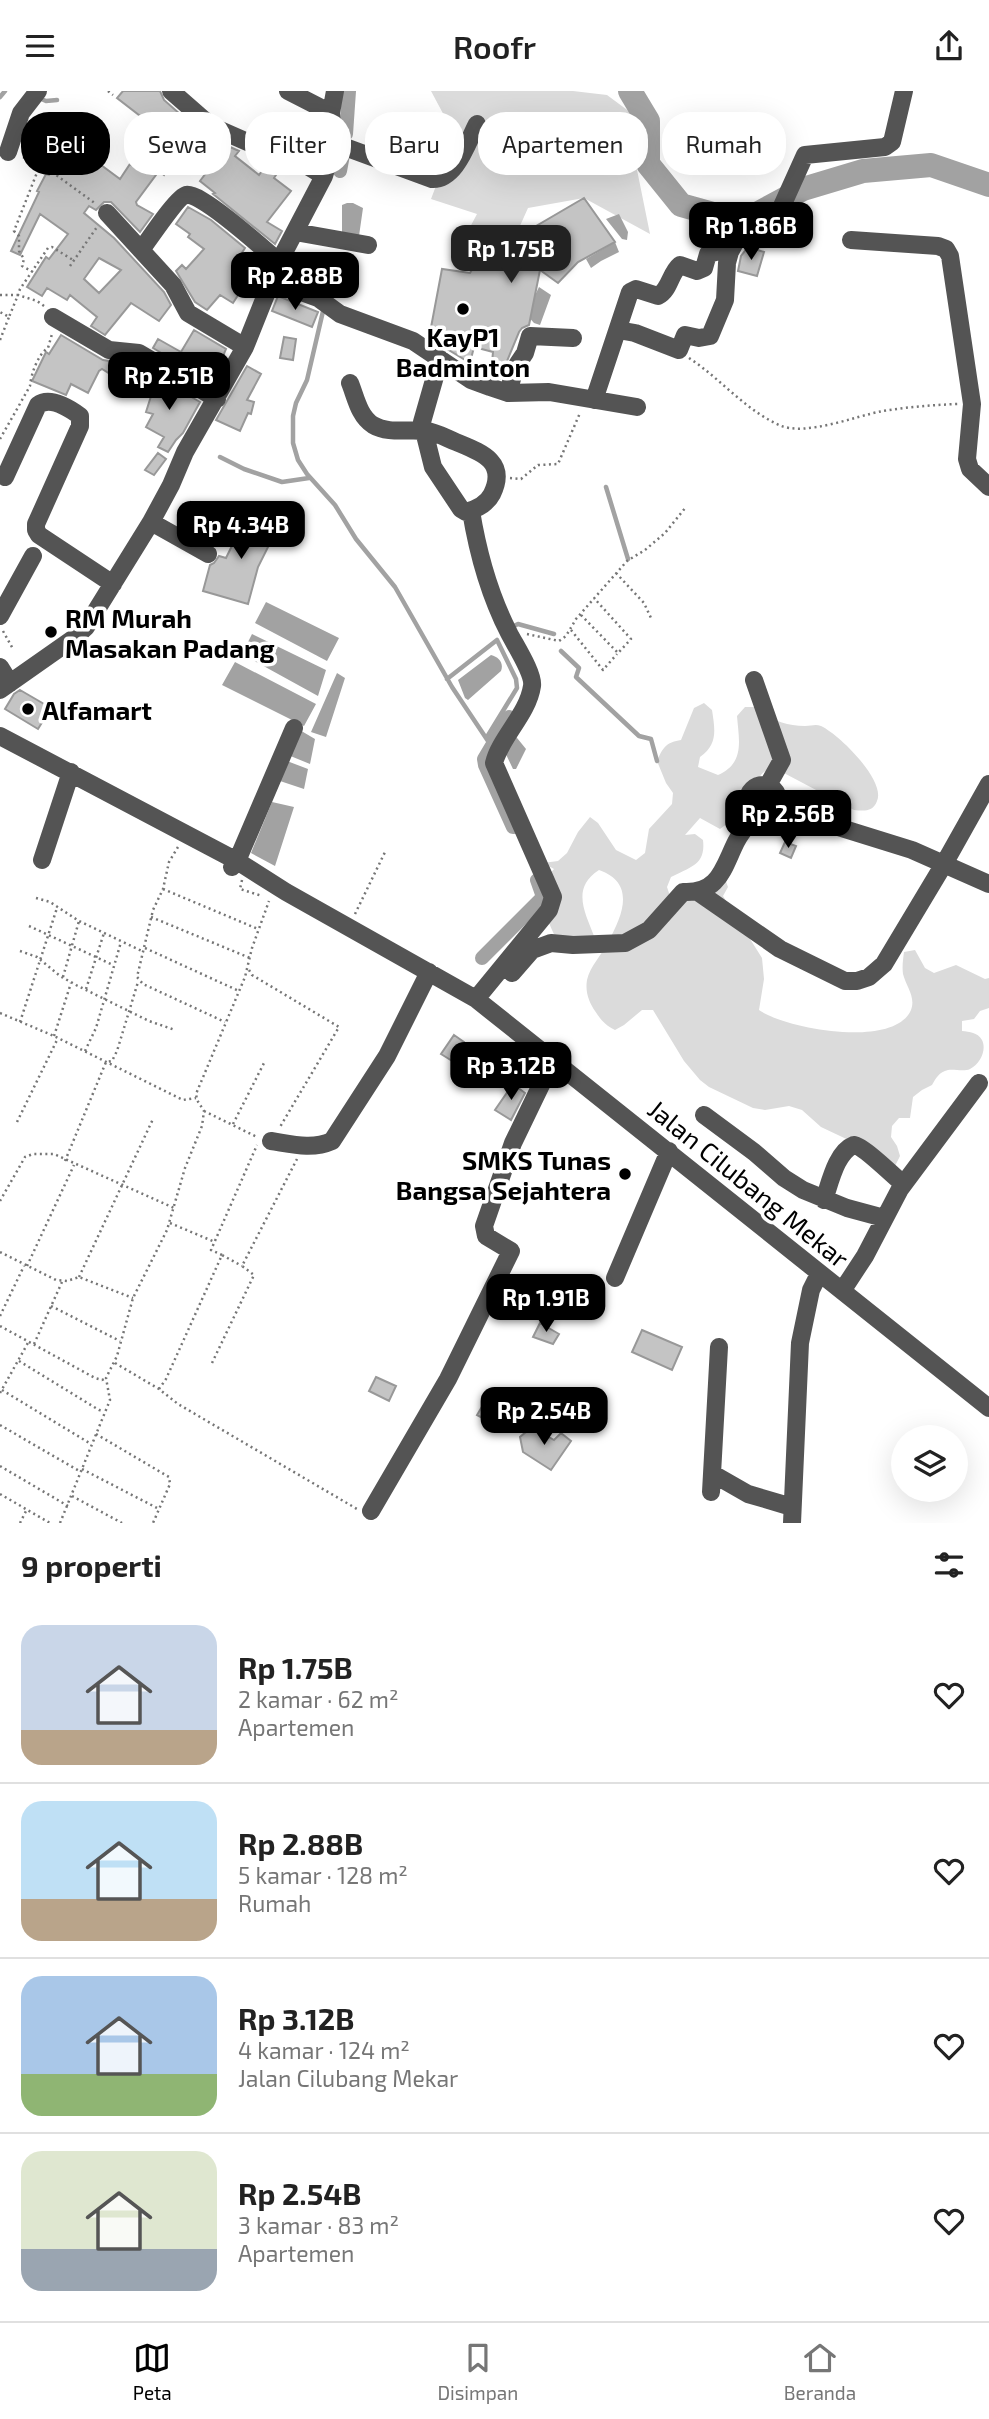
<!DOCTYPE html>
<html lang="id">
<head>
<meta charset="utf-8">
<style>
  body { margin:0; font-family:"Exo 2",sans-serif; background:#f6f6f6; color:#222; height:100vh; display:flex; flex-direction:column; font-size:26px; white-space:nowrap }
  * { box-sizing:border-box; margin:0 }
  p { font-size:23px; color:#767676 }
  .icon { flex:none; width:38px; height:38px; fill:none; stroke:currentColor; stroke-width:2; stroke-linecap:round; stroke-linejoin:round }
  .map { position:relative; height:1432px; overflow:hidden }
  .sheet { display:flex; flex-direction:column; background:#fff; flex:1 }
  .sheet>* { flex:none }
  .guide { position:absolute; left:21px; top:21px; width:948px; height:63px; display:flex; gap:14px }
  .buttons { position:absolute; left:891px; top:1334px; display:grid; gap:14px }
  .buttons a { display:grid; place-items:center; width:77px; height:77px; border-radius:50%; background:#fff; box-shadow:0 7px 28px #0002; font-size:35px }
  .price { position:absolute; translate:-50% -60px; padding:0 16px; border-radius:14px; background:#000; color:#fff; font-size:23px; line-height:46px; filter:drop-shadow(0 2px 4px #0008) }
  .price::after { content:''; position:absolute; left:50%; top:42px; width:21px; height:16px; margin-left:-10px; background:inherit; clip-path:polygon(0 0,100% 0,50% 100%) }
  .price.on { background:#222; color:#fff }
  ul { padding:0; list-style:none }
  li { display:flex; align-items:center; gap:21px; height:175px; padding:0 21px }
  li+li { border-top:2px solid #e0e0e0 }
  li span { display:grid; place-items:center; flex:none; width:196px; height:140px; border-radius:21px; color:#555 }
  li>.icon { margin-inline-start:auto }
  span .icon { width:84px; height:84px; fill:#fffc; stroke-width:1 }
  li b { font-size:30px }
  h2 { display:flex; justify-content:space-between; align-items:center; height:84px; padding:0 21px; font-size:30px }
  .pill { padding:0 24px; border-radius:28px; background:#fff; box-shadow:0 7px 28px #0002; font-size:24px; line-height:63px }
  .pill.on { background:#000; color:#fff }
  header { display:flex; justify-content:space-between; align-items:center; height:91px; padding:0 21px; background:#fff; font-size:32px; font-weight:600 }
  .tab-bar { display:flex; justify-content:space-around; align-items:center; height:98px; border-top:2px solid #e0e0e0; background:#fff; font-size:19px; color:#767676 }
  .tab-bar a { display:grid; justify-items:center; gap:4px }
  .tab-bar .on { color:#000 }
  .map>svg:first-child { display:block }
</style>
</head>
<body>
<header><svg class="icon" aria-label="menu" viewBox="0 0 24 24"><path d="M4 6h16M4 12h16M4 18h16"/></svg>Roofr<svg class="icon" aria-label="share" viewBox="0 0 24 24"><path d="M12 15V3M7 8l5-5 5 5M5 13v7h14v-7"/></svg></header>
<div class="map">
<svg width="989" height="1432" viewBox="0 0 989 1432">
  <rect width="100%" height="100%" fill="#fff"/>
  <path fill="#dbdbdb" d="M431 0H573L607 4 634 24V64L650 143 584 107 528 117 506 166 499 162 461 166 459 157 477 123 431 108 455 45Z
    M704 612 712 619C715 639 718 653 700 666L698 676 718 684C745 672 739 650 737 625L745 616H756C771 629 785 635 805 635 812 635 815 633 821 635 840 644 886 690 877 710 873 721 864 720 854 719L782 681C778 680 774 678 771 679 761 679 760 688 754 693 740 704 725 711 728 732L720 738 700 727 685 744 695 743 703 749C706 774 690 776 671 786L667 796 670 805 724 785 728 796 723 805 762 867 764 888 759 919C786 938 894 958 911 919 916 906 906 895 903 883 902 875 903 869 904 861L915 859 925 877 934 882 956 874 985 888 989 887V917L980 920 974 928 962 930V940C970 941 977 941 982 949 987 959 980 973 970 978 964 981 955 978 948 979 939 981 936 987 932 994L922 999 913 1006 910 1027H899L892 1035 891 1046 897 1055 900 1065 895 1075 857 1053 821 1036 802 1019 789 1015 765 1019 753 1017 709 996 700 989 684 970 653 919H642L624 934 615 939C605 934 601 929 595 920 589 911 585 901 587 889 590 875 602 864 608 851 623 824 636 792 599 779 571 797 585 821 594 845L556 847C549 834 547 824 538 811L543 806 542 792 554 778 543 772 558 770 567 762 578 741 590 726 598 732 616 759 636 769 645 762 649 738 672 713 673 702 666 692 657 670C663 656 667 651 681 649L694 617Z"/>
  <path fill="#a2a2a2" d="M347 112H353L363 117 359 145 342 147V114Z
    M619 123 628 141 627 149 622 148 606 128Z
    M615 151 619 161 601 170 591 177 586 168Z
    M539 196 551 204 540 234 534 232 526 223Z
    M266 511 339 547 327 570 255 532Z
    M252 543 326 579 318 605 242 563Z
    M491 564C499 566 504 572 501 580L468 609 465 607 458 589Z
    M235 571 316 613 304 635 222 594Z
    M337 582 345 587 326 646 311 641Z
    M298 638 315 648 310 673 288 664Z
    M513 642 526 658 516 678H513L502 655Z
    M287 670 308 678 304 698 280 690Z
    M272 711 294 716 275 775 251 762Z"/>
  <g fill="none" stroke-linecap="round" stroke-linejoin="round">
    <path stroke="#a2a2a2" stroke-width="4.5" d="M0 6 5 0
      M39 7 46 10 57 9
      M325 208 328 195
      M324 216 307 289 296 312 293 325V352L298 369 307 383 335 414 356 448 395 496 452 596 494 659
      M220 366 244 378 282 391 309 387
      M606 396 628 468
      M512 536 518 533 554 543
      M561 560 579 577 576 586 639 645 651 648 657 670
      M447 588 497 549 516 588 517 597 487 646"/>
    <path stroke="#a2a2a2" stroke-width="14" d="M346 43 349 0
      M340 80 344 58
      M509 626 484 668 485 674 513 736
      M482 867 543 806 537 789"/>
    <path stroke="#a2a2a2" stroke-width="24" d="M630 0 648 30V73L681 114 742 131 803 98 863 80 931 74 989 94"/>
  </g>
  <path fill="#c4c4c4" stroke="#989898" stroke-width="2" fill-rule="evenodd" d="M123 0H160L164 9 190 32 167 70 171 72 164 84 159 80 136 111 137 114 153 123 140 141 111 111H104L96 119 89 115 84 122 114 147 164 201 171 214 159 230 131 212 105 244 91 235 97 226 70 204 67 209 47 197 42 205 27 196 46 166 49 168 68 143 40 123 20 164 11 160 39 101 37 100 46 83 49 84 61 61 77 70 90 45 107 53 97 71 120 88 130 73 136 77 148 58 155 62 166 45 117 7ZM99 167 121 179 99 202 84 188Z
    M210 47 239 60 235 65 259 84 270 69 282 75 274 87 291 100 267 131 282 140 275 153 213 103 215 102 200 90 212 74 197 63Z
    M584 107 615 151 578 171 558 192 540 179 529 234 522 237 519 241 500 287 491 282 493 261 474 256 470 272 429 247 442 178 470 182 485 157 506 165 514 148Z
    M188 116 211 129 245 157 234 174 251 184 233 212 220 204 207 219 195 211 176 180 182 174 186 178 204 158 188 146 190 143 176 133Z
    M748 156 764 161 757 185 738 180 741 165Z
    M278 205 318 221 312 236 272 220Z
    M194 239 226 258 218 277 196 269 190 279 153 257 158 248 181 261Z
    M61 244 103 269 123 272 115 286 102 278 99 280 88 302 71 293 66 304 32 290 46 261 49 263Z
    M284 246 296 248 293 269 280 267Z
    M247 275 261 283 247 309 254 311 251 323 248 322 240 340 216 329Z
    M157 286 200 311 183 342 176 349 168 361 158 356 164 346 146 336 153 323 146 321 152 302 147 299Z
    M158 362 166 368 154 384 145 379Z
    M191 411 218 425 211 439 184 425Z
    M248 422 278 436 258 476 248 513 203 500 210 474 214 472 219 465 226 467Z
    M20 599 51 617 38 638 5 618 14 603Z
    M785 751 796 755 791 767 780 762Z
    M454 944 464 951 465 961 457 973 441 963Z
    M513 993 525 1002 511 1029 495 1019Z
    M506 1195 519 1202 507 1225 495 1219Z
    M540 1232 559 1243 553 1253 533 1246Z
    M642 1239 682 1256 672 1279 632 1261Z
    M376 1286 396 1295 389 1310 369 1300Z
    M483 1314 494 1321 488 1330 477 1324Z
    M532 1336 554 1349 561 1342 571 1350 551 1379 523 1361 520 1346Z"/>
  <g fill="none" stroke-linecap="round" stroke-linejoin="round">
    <path stroke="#767676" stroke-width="2.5" stroke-dasharray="2 3.5" stroke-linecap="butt" d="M108 0 113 4
      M23 66 41 73 96 113
      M70 175 97 136
      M33 181 22 175 24 168 19 160V145L14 140 40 74
      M0 204H18L9 226 0 221
      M44 215 37 210 18 204 20 198 48 157 52 156 73 169
      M0 249 9 226
      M689 267C721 288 744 318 779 334 805 346 855 325 883 320 908 316 932 314 958 313
      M0 348 30 295C31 283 38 263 48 257L52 243
      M510 387 521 388 538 374 558 373 580 322
      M616 482 644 512 651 527
      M581 524 618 562 631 548 594 507
      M571 539 603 579 617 563
      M3 540 13 558
      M527 543 559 550 566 545 576 528 627 470 645 459 665 442 686 416
      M178 756 169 771 163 798 153 819 137 886 143 893 225 931
      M242 789 240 798 262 805
      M163 798 258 838
      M36 807 50 811 79 830 144 861
      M355 823 386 759
      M151 826 250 867
      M29 835 113 874
      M145 857 239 900
      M20 860 37 866 60 885 76 894 149 930 175 939
      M249 879 252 884 339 936 280 1036
      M63 886 79 830
      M86 898 104 842
      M0 922 54 945 183 1009 196 1007
      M20 931 57 817
      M54 945 71 892
      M85 960 96 937 121 851
      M204 1020 257 1046
      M17 1031 58 947
      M233 1033 264 972
      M65 1070 106 971 112 970 117 960 138 891
      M0 1110 25 1066 33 1063H54L174 1117
      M170 1132 215 1151
      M0 1161 56 1189 67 1190 79 1186 133 1207
      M222 1164 211 1159 257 1054
      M27 1175 74 1074
      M79 1186 153 1028
      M51 1215 120 1250
      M0 1225 24 1175
      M0 1235 95 1287 102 1289 106 1287
      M34 1253 62 1191
      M19 1270 99 1319 104 1320
      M115 1272 159 1298 178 1313 357 1418
      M212 1272 254 1184 242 1175 297 1068
      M159 1298 166 1288 222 1164 242 1175
      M2 1299 91 1353
      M0 1302 29 1250
      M0 1334 81 1381
      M96 1343 169 1386 170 1393 153 1432
      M0 1375 68 1415
      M82 1378 159 1418
      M0 1403 50 1432
      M72 1405 122 1432
      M20 1432 26 1420
      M60 1432 110 1309 106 1287 117 1265 133 1207 167 1139 185 1077 202 1035 204 1020 197 1009 196 1003 245 886 252 857 269 810"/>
    <path stroke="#545454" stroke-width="18" d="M171 0 211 35 252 53 271 57 291 65 324 85
      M288 0 331 22
      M334 52 432 88C456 89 467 52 477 33
      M8 61 21 22 38 0
      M107 122 173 194 188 222 245 256
      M295 141 368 154
      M851 149 938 155 946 158 950 165 972 313 967 368 970 378 989 396
      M141 159C148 150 177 106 186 104 200 100 265 159 279 171
      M271 190 318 207 340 223 413 250 471 289 490 296 508 302 549 301 637 316
      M53 226 109 259 139 262 217 308
      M618 239 635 242 679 259 685 244 699 247 710 245 725 209 727 172 730 161 737 148
      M350 292C356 307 359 325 373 334 388 343 408 338 426 340 436 341 446 347 456 351 480 361 508 370 492 403 487 413 477 418 466 421L461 418 433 376 424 340
      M508 302 515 277 525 262 530 245 573 247
      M594 309 630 201 636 198 658 205C670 199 670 182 680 174L697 180 704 177 708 163 719 160 730 147C739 148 766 141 773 135L805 64 885 56 892 51 904 0
      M422 331 440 268
      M5 386 38 314C50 305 69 317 80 325V335L36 433V439L39 444 113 493
      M471 420C478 463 489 503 509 542 515 554 534 583 532 595 528 623 500 647 494 672L553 806 549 819 476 908
      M151 431 208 463
      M0 525 33 465
      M0 576 10 592
      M754 589 782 669 768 694
      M0 599 74 547 86 536 151 431 171 394 185 361 245 256 279 171 324 85 334 52 331 22 335 0
      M0 645 237 770 286 801 476 908 989 1317
      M748 709a15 15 0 1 1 30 0a15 15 0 1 1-30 0Z
      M777 717 912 759 989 793
      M42 769 71 681
      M232 776 237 770 294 637
      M698 801 780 858 845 890H857L869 886 884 873 944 773 989 693
      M512 882 532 859 551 852 573 854 625 852 649 839 683 801C719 803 723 777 736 751 741 741 749 732 756 723
      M704 1024 754 1061 784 1087 803 1099 847 1117 884 1127
      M271 1050C291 1053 312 1059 332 1050L387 965 429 881
      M824 1109C830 1092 836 1061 854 1054 863 1055 894 1085 903 1093
      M615 1187 669 1060
      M842 1200 865 1165 900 1098 979 992
      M713 1383 748 1403 792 1416
      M711 1401 719 1256
      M371 1420 448 1288 511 1160 486 1145 484 1135 513 1052 553 969
      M792 1432 800 1252 811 1199 819 1183"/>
  </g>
  <g fill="#000" stroke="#fff" stroke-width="2.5">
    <circle cx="463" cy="218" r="7"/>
    <circle cx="51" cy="541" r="7"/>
    <circle cx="28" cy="618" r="7"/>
    <circle cx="625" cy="1083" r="7"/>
  </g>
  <g text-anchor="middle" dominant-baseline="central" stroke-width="7" stroke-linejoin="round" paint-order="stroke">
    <g font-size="26" font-weight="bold" fill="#000" stroke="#fff" text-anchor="start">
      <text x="463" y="245" text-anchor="middle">KayP1<tspan x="463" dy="30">Badminton</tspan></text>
      <text x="65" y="526">RM Murah<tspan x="65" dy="30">Masakan Padang</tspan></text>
      <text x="42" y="618">Alfamart</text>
      <text x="611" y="1068" text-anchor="end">SMKS Tunas<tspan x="611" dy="30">Bangsa Sejahtera</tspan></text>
    </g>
    <g font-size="26" fill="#000" stroke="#fff">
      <text transform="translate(749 1092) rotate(39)">Jalan Cilubang Mekar</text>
    </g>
  </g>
</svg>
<div class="buttons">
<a><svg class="icon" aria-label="layers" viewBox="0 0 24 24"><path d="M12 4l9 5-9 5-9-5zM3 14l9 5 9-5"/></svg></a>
</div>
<b class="price" style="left:751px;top:171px">Rp 1.86B</b>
<b class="price on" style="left:511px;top:194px">Rp 1.75B</b>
<b class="price" style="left:295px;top:221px">Rp 2.88B</b>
<b class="price" style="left:169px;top:321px">Rp 2.51B</b>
<b class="price" style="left:241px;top:470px">Rp 4.34B</b>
<b class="price" style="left:788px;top:759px">Rp 2.56B</b>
<b class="price" style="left:511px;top:1011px">Rp 3.12B</b>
<b class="price" style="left:546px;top:1243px">Rp 1.91B</b>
<b class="price" style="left:544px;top:1356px">Rp 2.54B</b>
<div class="guide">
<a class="pill on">Beli</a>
<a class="pill">Sewa</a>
<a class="pill">Filter</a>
<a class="pill">Baru</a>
<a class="pill">Apartemen</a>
<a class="pill">Rumah</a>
</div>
</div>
<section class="sheet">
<h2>9 properti<svg class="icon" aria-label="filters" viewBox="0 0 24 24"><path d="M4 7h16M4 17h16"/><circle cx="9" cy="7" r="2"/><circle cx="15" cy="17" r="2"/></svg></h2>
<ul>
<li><span style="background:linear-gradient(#c9d6e8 75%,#b9a48a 0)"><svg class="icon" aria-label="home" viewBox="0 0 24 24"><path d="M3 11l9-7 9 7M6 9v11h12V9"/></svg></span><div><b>Rp 1.75B</b><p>2 kamar · 62 m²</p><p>Apartemen</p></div><svg class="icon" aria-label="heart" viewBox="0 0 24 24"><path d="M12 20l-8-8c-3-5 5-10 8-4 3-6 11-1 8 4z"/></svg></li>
<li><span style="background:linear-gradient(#bfe0f5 70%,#b9a48a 0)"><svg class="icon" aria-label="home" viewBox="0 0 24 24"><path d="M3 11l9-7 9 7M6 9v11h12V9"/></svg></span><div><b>Rp 2.88B</b><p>5 kamar · 128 m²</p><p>Rumah</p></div><svg class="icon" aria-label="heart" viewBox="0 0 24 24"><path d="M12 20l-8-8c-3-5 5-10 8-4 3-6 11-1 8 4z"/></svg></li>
<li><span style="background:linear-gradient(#a9c7e8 70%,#8fb573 0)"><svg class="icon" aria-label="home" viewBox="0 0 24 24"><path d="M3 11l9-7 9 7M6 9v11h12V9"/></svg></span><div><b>Rp 3.12B</b><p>4 kamar · 124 m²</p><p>Jalan Cilubang Mekar</p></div><svg class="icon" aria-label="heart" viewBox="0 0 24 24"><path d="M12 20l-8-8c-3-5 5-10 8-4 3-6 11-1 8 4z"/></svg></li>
<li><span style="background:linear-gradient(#dfe7d0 70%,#9aa5b1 0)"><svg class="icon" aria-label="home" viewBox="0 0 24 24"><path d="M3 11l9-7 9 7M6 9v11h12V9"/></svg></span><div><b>Rp 2.54B</b><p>3 kamar · 83 m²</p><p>Apartemen</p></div><svg class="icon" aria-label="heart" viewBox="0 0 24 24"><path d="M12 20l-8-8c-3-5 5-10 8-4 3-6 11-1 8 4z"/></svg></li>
</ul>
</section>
<nav class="tab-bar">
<a class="on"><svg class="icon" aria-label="map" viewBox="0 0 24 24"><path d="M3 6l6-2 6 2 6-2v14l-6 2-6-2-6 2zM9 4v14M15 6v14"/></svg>Peta</a>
<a><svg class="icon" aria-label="saved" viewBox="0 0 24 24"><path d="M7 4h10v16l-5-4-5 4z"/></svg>Disimpan</a>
<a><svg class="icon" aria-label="home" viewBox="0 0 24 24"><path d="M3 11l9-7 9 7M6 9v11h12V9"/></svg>Beranda</a>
</nav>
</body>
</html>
